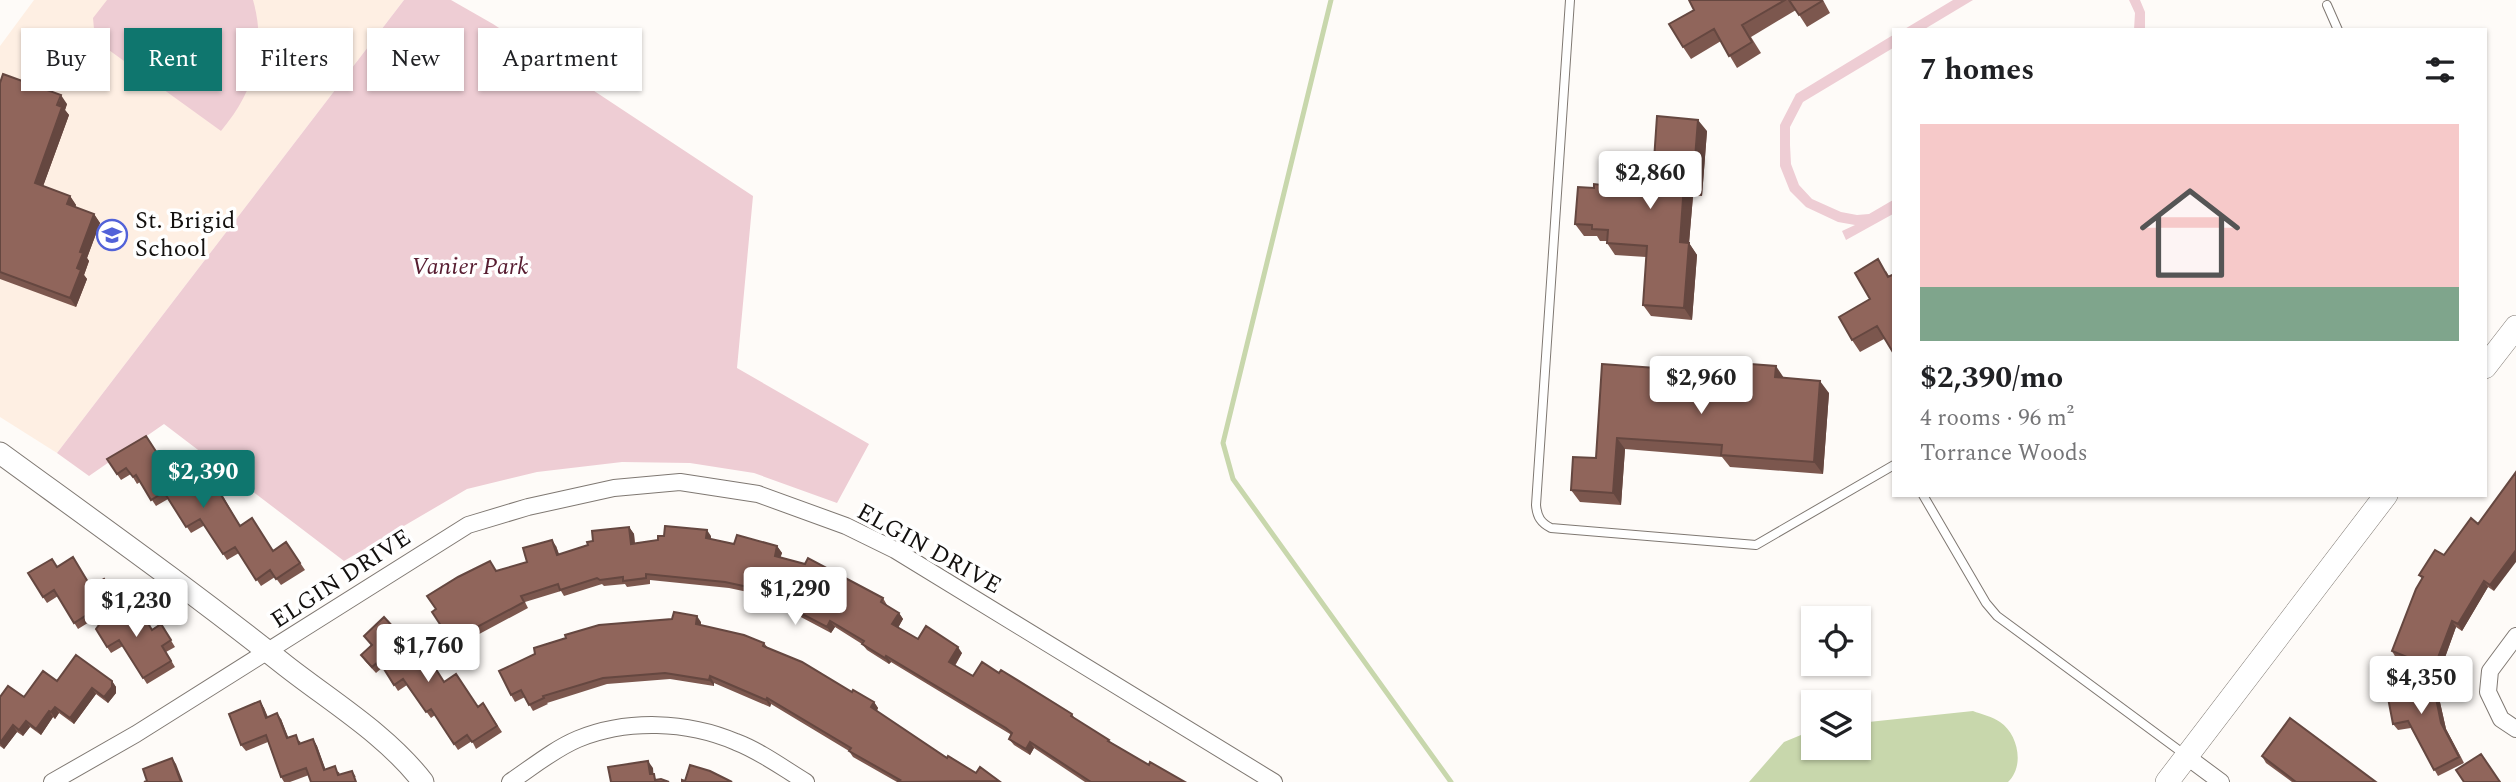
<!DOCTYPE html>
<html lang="en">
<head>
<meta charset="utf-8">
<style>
  body { margin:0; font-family:Spectral,serif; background:#f2f2f2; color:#202124; height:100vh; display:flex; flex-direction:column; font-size:26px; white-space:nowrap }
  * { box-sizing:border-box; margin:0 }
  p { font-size:23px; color:#757577 }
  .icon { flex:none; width:38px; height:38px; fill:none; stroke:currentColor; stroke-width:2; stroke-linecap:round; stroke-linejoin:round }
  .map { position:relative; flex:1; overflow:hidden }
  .details { position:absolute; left:1892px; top:28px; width:595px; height:469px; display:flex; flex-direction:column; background:#fff; border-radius:0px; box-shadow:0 2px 5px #0004 }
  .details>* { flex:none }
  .guide { position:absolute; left:21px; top:28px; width:665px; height:63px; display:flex; gap:14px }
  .fabs { position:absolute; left:1801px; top:606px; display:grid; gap:14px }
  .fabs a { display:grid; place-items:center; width:70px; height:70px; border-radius:0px; background:#fff; box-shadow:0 2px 5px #0004; font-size:35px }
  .price { position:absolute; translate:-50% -60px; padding:0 16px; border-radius:7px; background:#fff; color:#222; font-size:23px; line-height:46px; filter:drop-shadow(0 2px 4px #0008) }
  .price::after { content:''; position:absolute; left:50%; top:42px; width:21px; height:16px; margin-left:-10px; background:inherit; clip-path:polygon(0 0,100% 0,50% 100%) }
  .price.selected { background:#0f766e; color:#fff }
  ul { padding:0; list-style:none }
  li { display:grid; align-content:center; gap:14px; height:371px; padding:0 28px }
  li+li { border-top:2px solid #e0e0e0 }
  li span { display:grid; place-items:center; height:217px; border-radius:0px; color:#555 }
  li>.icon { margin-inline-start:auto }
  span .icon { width:126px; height:126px; fill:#fffc; stroke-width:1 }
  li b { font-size:30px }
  h2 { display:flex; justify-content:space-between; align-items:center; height:84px; padding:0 28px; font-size:30px }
  .pill { padding:0 24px; border-radius:0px; background:#fff; box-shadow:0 2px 5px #0004; font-size:24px; line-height:63px }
  .pill.selected { background:#0f766e; color:#fff }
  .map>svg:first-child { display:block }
</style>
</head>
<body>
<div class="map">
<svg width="2516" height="782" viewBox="0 0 2516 782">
  <rect width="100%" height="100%" fill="#fefbf8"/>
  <path fill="#feefe3" d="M34 0H404L57 453 0 417V46Z"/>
  <path fill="#eecdd4" d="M107 0H253C267 49 254 92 221 131L95 40 93 18Z
    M404 0H451L493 24 753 196 737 368 869 444 837 503 754 473 690 463 622 462 537 472 467 489 344 561 164 424 89 476 57 453Z
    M1953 0H1973L1923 30H1903Z
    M2129 0H2140L2145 12V30H2134L2135 13Z
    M1893 35V48L1803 102 1790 127V145L1791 164 1799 185 1812 199 1841 212 1857 215 1869 214 1893 200V214L1846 240 1842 231 1855 225 1838 222 1806 207 1790 191 1780 166V125L1796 94Z"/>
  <path fill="#c8d7ac" d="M1973 711C1981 714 1993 717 2000 722 2018 734 2025 766 2008 782H1749L1784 742 1813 730V747H1858L1859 723Z"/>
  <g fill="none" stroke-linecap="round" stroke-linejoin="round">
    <path stroke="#c8d7ac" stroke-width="5" d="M1331 0 1223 443 1233 479 1451 782"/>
    <g stroke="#7f7872" stroke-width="10">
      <path id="service" d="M1570 0 1536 505C1537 517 1541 523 1551 528L1756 545 1894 465
        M2327 5 2338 30
        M1923 495 1986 603 1997 616 2184 754"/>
    </g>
    <g stroke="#7f7872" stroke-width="18">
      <path id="minor" d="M2516 636 2490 671 2488 692 2501 719 2516 729
        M2186 756 2221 782
        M52 782 136 734 468 525 528 507 614 488 680 482 758 494 846 526 895 550 1274 782
        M510 782C531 768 554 749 578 739 627 719 687 721 736 742 760 751 783 768 806 782"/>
    </g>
    <g stroke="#7f7872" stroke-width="23">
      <path id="tertiary" d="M0 453C96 523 193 592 286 666 332 702 387 735 423 782"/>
    </g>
    <g stroke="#7f7872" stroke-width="24">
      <path id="secondary" d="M2485 367 2516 327
        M2167 782 2386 495"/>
    </g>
    <use href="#service" stroke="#fff" stroke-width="8"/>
    <use href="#minor" stroke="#fff" stroke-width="16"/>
    <use href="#tertiary" stroke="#fff" stroke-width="21"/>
    <use href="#secondary" stroke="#fff" stroke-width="23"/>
  </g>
  <path fill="#7c574e" d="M1689 0H1823L1830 13 1807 27 1796 10 1751 37 1761 53 1737 68 1721 41 1691 59 1683 47 1694 10Z
    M0 83 67 104 65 110 69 115 43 186 70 196 76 205 75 207 94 214 100 223 87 258 89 261 84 275 87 279 76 307 0 279Z
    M1707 131 1702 196H1693L1689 243 1697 255 1692 320 1651 316 1643 305 1646 257 1615 255 1607 243V241H1600L1597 236H1584L1575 224 1611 186 1653 175Z
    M1886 271 1889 276 1884 339 1860 352 1852 340 1870 299Z
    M1602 364 1784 378 1829 393 1823 474 1730 467 1722 457 1625 449 1621 505 1580 502 1571 490 1596 458Z
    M107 459 169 470 204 498 223 496 240 526 273 551 286 542 305 570 281 585 275 577 261 586 239 553 227 560 205 525 191 533 168 499 156 506 140 482 137 484 131 474 121 480Z
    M2471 518 2494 591 2488 587 2462 631 2456 627 2439 674 2396 658 2392 651 2422 579 2419 575 2444 555Z
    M629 527 634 534 635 543 658 540 664 536H711V539L734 544 777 546 782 553 780 557 883 598 887 605V606L899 613 903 619 898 627 918 639 962 653 955 666 973 676 999 673 1072 714 1075 719 1112 743 1149 765 1185 782H1085L1034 748 1030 755 1014 745 1009 739 1011 735 1010 734 891 662 889 664 867 650 862 644 835 627 831 633 782 607 779 603 759 597 757 594 729 588 650 580V584L627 587 625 584 604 586 602 584 564 596 561 591 525 602 528 608 455 647 432 612 497 571 527 562 556 546 559 555 588 545 593 541Z
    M57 566 91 587 104 579 127 615 152 629 161 624 175 647 166 652 175 667 147 684 123 646 111 653 107 647 112 608 78 629 58 596 47 603 43 597Z
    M701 622V626L764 643 768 648 852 692 874 702 878 708 877 711 947 758 976 773 999 782H897L853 757 849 751 771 704 770 707 714 683V686L670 679 607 684 547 703 548 704 533 711 525 697 515 702 511 695 535 654 566 638Z
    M364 636 445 682 478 707 483 703 502 732 476 749 472 741 458 750 435 715 431 718 407 685 398 691 383 667 376 673 365 661 361 655 371 645Z
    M2431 673 2435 680 2446 729 2464 763 2438 776 2411 728 2398 730 2393 724Z
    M57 681H112L116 687V693L108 703 96 694 74 724 59 713 55 719 53 717 41 735 30 727 23 736 17 732 4 749 0 746V697H24Z
    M260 701 264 708 268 717 281 719 288 738 300 741 301 744 313 739 317 746 325 769 339 772 340 775 352 771 356 777 309 775 290 782H284L281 777 268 742 246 751 241 745Z
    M2262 756 2376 782H2292L2266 763Z"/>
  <path fill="#654740" d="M61 95 67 104 65 110 69 115 41 192 35 183Z
    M1698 120 1707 131 1702 196 1693 184Z
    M1684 184 1693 196 1689 243 1697 255 1692 320 1684 308 1680 242Z
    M70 196 76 205 73 213 67 204Z
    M94 214 100 223 87 258 89 261 84 275 87 279 76 307 70 298 80 252Z
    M1776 366 1784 378 1775 377Z
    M1820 381 1829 393 1823 474 1814 462Z
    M1617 438 1625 449 1621 505 1613 493Z
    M629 527 634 534 635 550 631 544Z
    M707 530 711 536V544L706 538Z
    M552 540 556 546 562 562 557 555Z
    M777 546 782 553 779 562 775 556Z
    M2516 550V562L2494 591 2490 585Z
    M2484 581 2488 587 2462 631 2458 624Z
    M899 613 903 619 897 630 892 624Z
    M697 616 701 622 700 631 696 624Z
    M830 621 835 627 831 633 827 627Z
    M2452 621 2456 627 2439 674 2434 668Z
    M958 647 962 653 953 668 949 662Z
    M886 656 891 662 889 664 885 658Z
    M2431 673 2435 680 2446 729 2464 763 2441 723Z
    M710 676 714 683V686L709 680Z
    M112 681 116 687V693L108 703 104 697Z
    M92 688 96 694 74 724 70 718Z
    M767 698 771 704 770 707 766 700Z
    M260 701 264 708 270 724 266 718Z
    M874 702 878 708 875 713 871 707Z
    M55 707 59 713 55 719 51 712Z
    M49 711 53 717 41 735 36 729Z
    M277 713 281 719 291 744 287 738Z
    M26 721 30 727 23 736 19 730Z
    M13 725 17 732 4 749 0 743Z
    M313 739 317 746 328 776 324 770Z
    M1030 742 1034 748 1030 755 1026 749Z
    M172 758 176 764 183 782H181Z
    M648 761 653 768 654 781 650 774Z"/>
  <path fill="#90655b" stroke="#654740" stroke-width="2" d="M1689 0H1785L1742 25 1752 42 1729 56 1714 29 1683 47 1669 24 1694 10Z
    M1789 0H1821L1822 1 1799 15Z
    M3 74 61 95 57 105 62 107 35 183 70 196 67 204 94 214 80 252 83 253 77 268 81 270 70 298 0 272V83Z
    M1657 116 1698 120 1693 184H1684L1680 242 1689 243 1684 308 1643 305 1647 246 1607 243 1608 230 1592 229V225L1575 224 1578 187 1594 188V184L1611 186 1612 172 1653 175Z
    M1878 259 1888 277 1894 274V354L1877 326 1852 340 1839 317 1870 299 1855 273Z
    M1602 364 1750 375 1751 364 1776 366 1775 377 1820 381 1814 462 1721 455 1722 445 1617 438 1613 493 1571 490 1573 457 1596 458Z
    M146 436 168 470 181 462 204 498 218 490 240 526 252 518 273 551 286 542 300 563 276 579 270 570 256 580 235 547 223 554 200 519 186 527 164 492 151 500 136 475 133 477 126 468 117 474 107 459Z
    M2516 472V550L2490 585 2484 581 2458 624 2452 621 2434 668 2392 651 2416 589 2423 577 2419 575 2435 550 2444 555 2471 518 2478 524Z
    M665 526 707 530 706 538 734 544 737 535 777 546 775 556 805 564 808 558 883 598 881 602 899 613 892 624 918 639 926 626 958 647 949 662 973 676 982 662 999 673 1001 670 1072 714 1071 716 1109 740 1108 741 1149 765 1150 762 1185 782H1091L1030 742 1026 749 1009 739 1012 733 1006 728 886 656 885 658 862 644 864 641 830 621 827 627 777 601 779 598 754 591 753 588 725 582 646 574V578L623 581V577L600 580 597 578 560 590 558 584 521 596 524 602 451 641 432 612 436 609 427 596 458 577 490 561 496 571 527 562 523 548 552 540 557 555 588 545 587 542 593 541 592 531 629 527 631 544 658 540V536H664Z
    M73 557 91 587 104 579 115 597 74 623 54 590 43 597 28 573 52 559 57 567Z
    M117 600 127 616 139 608 152 630 161 624 171 640 162 646 171 661 143 678 119 640 107 647 96 629Z
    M674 612 697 616 696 624 744 635 764 643 763 646 802 662 852 692 853 690 874 702 871 707 947 758 948 756 976 773 980 767 999 781 899 782 898 781 900 780 849 751 851 748 767 698 766 700 710 676 709 680 665 673 603 678 543 696 544 698 529 705 521 690 511 695 499 671 535 654 534 648 566 638 565 635 599 625 672 619Z
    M384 617 415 651 422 647 444 682 456 674 478 707 483 703 497 726 472 742 467 735 454 744 431 709 426 712 403 679 394 685 379 661 372 667 361 655 372 645 364 636Z
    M76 655 112 681V687L104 697 92 688 70 718 55 707 51 712 49 711 36 729 26 721 19 730 13 725 0 743V697L8 686 24 697 43 671 57 681Z
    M2431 673 2441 723 2459 757 2434 770 2408 721 2393 724 2385 682Z
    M260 701 266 718 277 713 287 738 296 735 299 744 313 739 324 770 335 766 338 775 352 771 356 782H311L306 768 281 777 266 735 241 745 229 714Z
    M2290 718 2376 782H2296L2262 756Z
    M2481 754 2500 782H2464L2456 770Z
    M172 758 181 782H144L147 781 143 769Z
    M648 761 650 774H654L655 780 661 779 669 782H611L608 767Z
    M690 765 710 771 732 782H682V780L685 781Z"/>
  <defs>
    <g id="school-ring" transform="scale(1.575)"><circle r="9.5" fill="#fff" stroke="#5262d8" stroke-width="1.5"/><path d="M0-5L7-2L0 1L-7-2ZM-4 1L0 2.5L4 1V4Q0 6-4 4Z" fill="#5262d8"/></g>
  </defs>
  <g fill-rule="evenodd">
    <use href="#school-ring" x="112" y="235"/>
  </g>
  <g text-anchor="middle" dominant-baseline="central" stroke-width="7" stroke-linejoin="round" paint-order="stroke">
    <g font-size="24" fill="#13100e" stroke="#fff" text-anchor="start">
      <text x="135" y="221">St. Brigid<tspan x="135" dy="28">School</tspan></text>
    </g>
    <g font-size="24" font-style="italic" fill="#571c30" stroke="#fff">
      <text x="470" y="267">Vanier Park</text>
    </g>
    <g font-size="24" fill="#13100e" stroke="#fff">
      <text transform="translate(929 549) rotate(29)">ELGIN DRIVE</text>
      <text transform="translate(341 579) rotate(-33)">ELGIN DRIVE</text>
    </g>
  </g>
</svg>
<div class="fabs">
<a><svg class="icon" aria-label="locate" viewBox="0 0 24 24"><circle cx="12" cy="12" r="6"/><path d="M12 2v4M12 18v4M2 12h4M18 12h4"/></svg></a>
<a><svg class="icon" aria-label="layers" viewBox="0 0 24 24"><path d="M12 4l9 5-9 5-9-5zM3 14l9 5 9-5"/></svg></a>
</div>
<b class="price" style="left:1650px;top:211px">$2,860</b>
<b class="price" style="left:1701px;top:416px">$2,960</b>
<b class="price selected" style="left:203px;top:510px">$2,390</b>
<b class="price" style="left:795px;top:627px">$1,290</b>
<b class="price" style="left:136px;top:639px">$1,230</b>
<b class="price" style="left:428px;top:684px">$1,760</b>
<b class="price" style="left:2421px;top:716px">$4,350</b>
<div class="guide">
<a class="pill">Buy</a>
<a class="pill selected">Rent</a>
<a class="pill">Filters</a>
<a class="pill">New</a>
<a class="pill">Apartment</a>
</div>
<section class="details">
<h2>7 homes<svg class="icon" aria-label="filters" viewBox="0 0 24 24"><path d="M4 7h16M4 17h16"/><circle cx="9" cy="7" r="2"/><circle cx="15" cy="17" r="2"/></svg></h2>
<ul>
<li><span style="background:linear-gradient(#f6c9c9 75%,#7fa58c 0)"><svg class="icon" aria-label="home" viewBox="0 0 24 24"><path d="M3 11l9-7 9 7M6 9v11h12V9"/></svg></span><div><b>$2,390/mo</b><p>4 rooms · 96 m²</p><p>Torrance Woods</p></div></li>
</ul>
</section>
</div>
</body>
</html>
